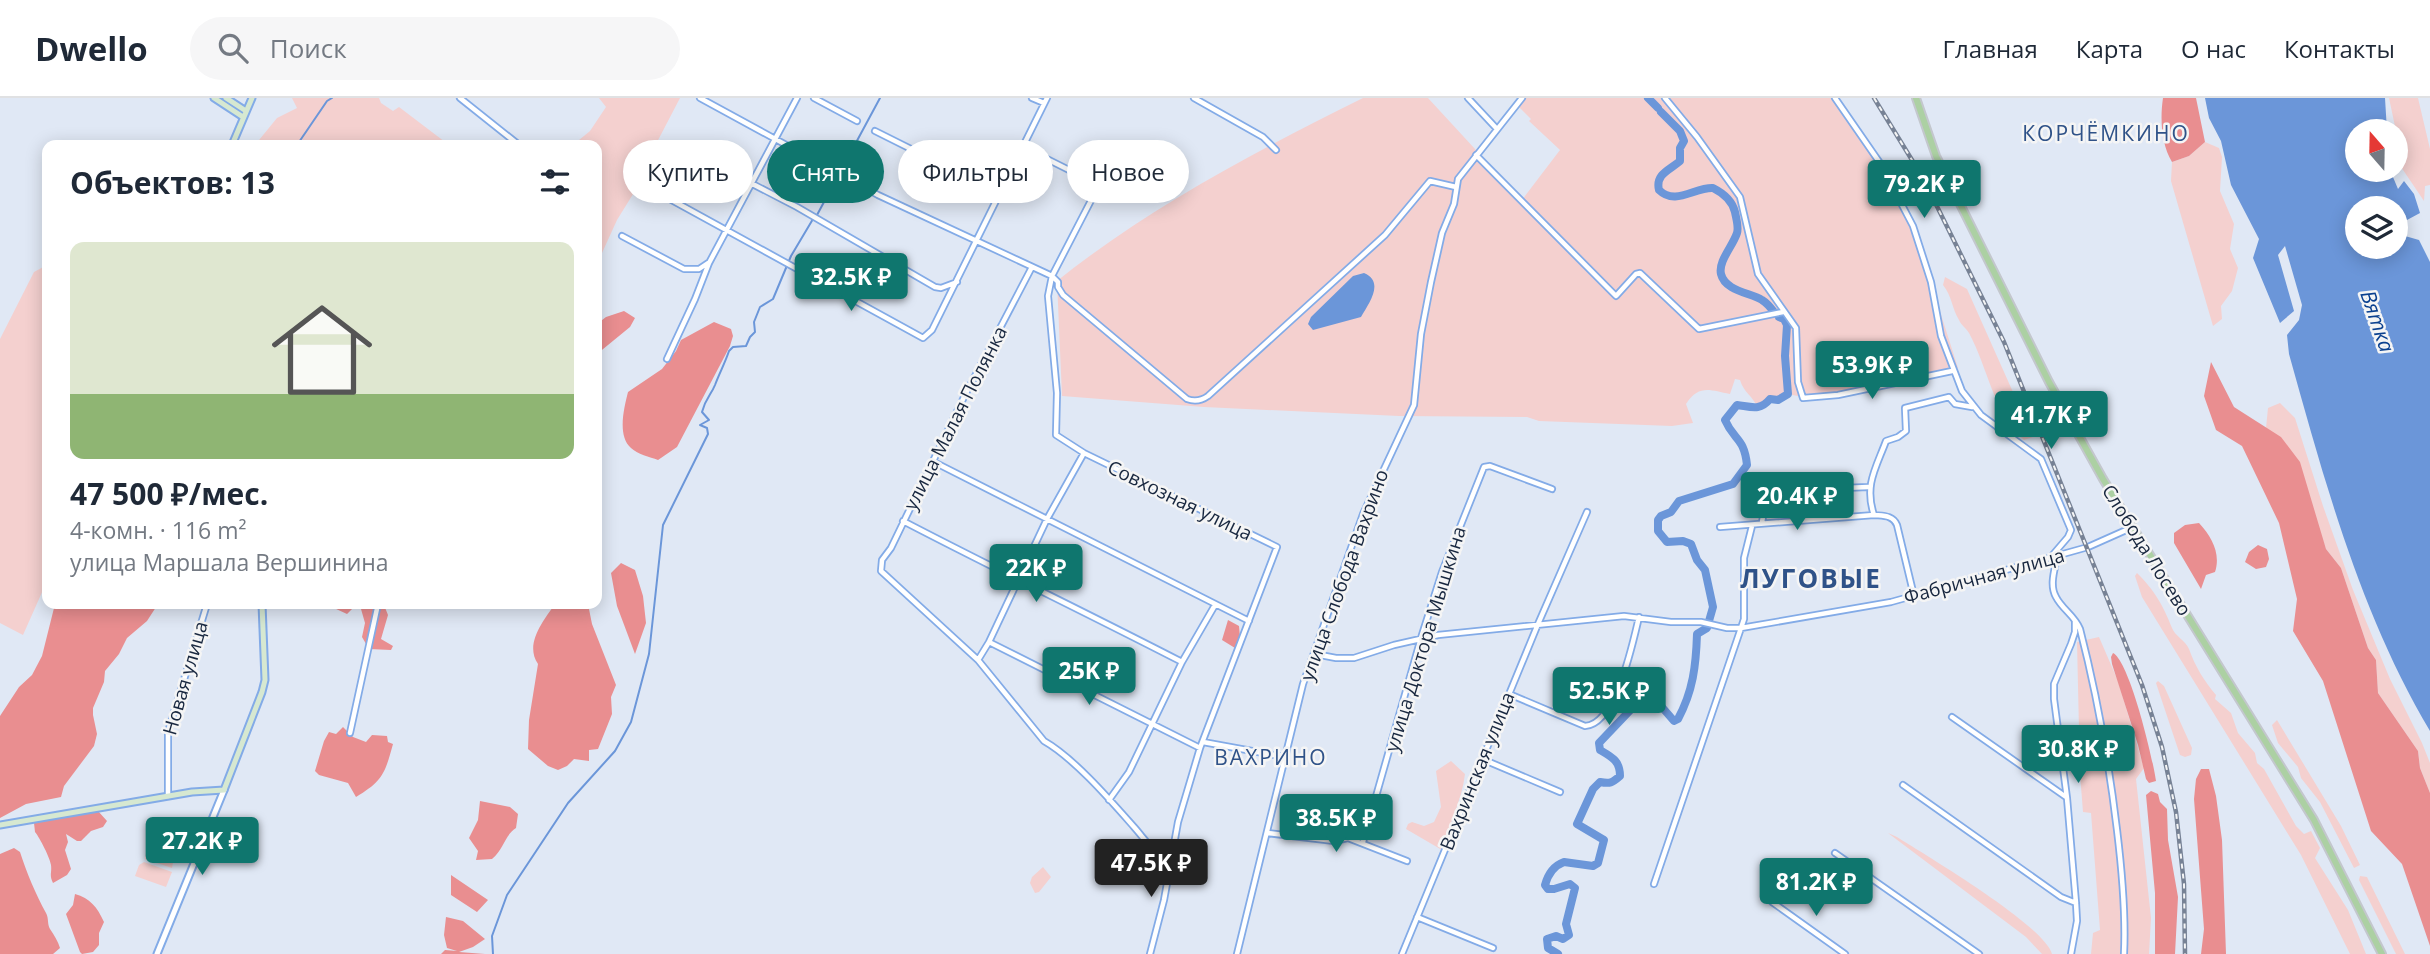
<!DOCTYPE html>
<html lang="ru">
<head>
<meta charset="utf-8">
<style>
  body { margin:0; font-family:"Open Sans",sans-serif; background:#f6f6f7; color:#1f2937; height:100vh; display:flex; flex-direction:column; font-size:26px; white-space:nowrap }
  * { box-sizing:border-box; margin:0 }
  p { font-size:23px; color:#747a83 }
  .icon { flex:none; width:38px; height:38px; fill:none; stroke:currentColor; stroke-width:2; stroke-linecap:round; stroke-linejoin:round }
  .map { position:relative; flex:1; overflow:hidden }
  .sheet { position:absolute; left:42px; top:42px; width:560px; height:469px; display:flex; flex-direction:column; background:#fff; border-radius:14px; box-shadow:0 4px 18px #0003 }
  .sheet>* { flex:none }
  .guide { position:absolute; left:623px; top:42px; width:665px; height:63px; display:flex; gap:14px }
  .needle { width:46px; rotate:340deg }
  .fabs { position:absolute; left:2345px; top:21px; display:grid; gap:14px }
  .fabs a { display:grid; place-items:center; width:63px; height:63px; border-radius:50%; background:#fff; box-shadow:0 4px 18px #0003; font-size:35px }
  .price { position:absolute; translate:-50% -60px; padding:0 16px; border-radius:7px; background:#0f766e; color:#fff; font-size:23px; line-height:46px; filter:drop-shadow(0 2px 4px #0008) }
  .price::after { content:''; position:absolute; left:50%; top:42px; width:21px; height:16px; margin-left:-10px; background:inherit; clip-path:polygon(0 0,100% 0,50% 100%) }
  .price.current { background:#222; color:#fff }
  ul { padding:0; list-style:none }
  li { display:grid; align-content:center; gap:14px; height:371px; padding:0 28px }
  li span { display:grid; place-items:center; height:217px; border-radius:14px; color:#555 }
  li>.icon { margin-inline-start:auto }
  span .icon { width:126px; height:126px; fill:#fffc; stroke-width:1 }
  li b { font-size:30px }
  h2 { display:flex; justify-content:space-between; align-items:center; height:84px; padding:0 28px; font-size:30px }
  .pill { padding:0 24px; border-radius:32px; background:#fff; box-shadow:0 4px 18px #0003; font-size:24px; line-height:63px }
  .pill.current { background:#0f766e; color:#fff }
  header { display:flex; align-items:center; gap:42px; box-sizing:border-box; height:98px; padding:0 35px; background:#fff; border-bottom:2px solid #e0e1e3 }
  header strong { font-size:33px }
  nav { display:flex; gap:38px; margin-inline-start:auto; font-size:24px }
  .search { width:490px; height:63px; background:#f6f6f7; display:flex; align-items:center; gap:18px; box-sizing:border-box; padding:0 24px; border-radius:38px; color:#747a83; font-size:26px }
  .map>svg:first-child { display:block }
</style>
</head>
<body>
<header>
<strong>Dwello</strong>
<div class="search"><svg class="icon" aria-label="search" viewBox="0 0 24 24"><circle cx="10" cy="10" r="6"/><path d="M15 15l6 6"/></svg>Поиск</div>
<nav><a>Главная</a><a>Карта</a><a>О нас</a><a>Контакты</a></nav>
</header>
<div class="map">
<svg width="2430" height="856" viewBox="0 0 2430 856">
  <rect width="100%" height="100%" fill="#e0e8f5"/>
  <path fill="#f4d0cf" d="M292 0H379L381 5 393 13 399 9 449 47H255L277 20 297 10Z
    M599 0H680L655 48 643 80 617 122 597 166V47H573L590 33 606 9Z
    M1363 0H1428L1522 102 1560 52 1529 23 1531 21 1519 9 1517 0H1834L1876 59 1914 129 1935 188 1937 204 1958 270 1812 301 1788 296 1778 302 1770 301 1764 309 1758 310C1752 297 1744 295 1740 282L1735 281 1730 296C1710 292 1699 286 1686 306L1693 325 1672 328 1539 323 1527 319 1399 318 1204 309 1062 298 1057 183C1148 110 1258 52 1363 0Z
    M2389 0H2418L2430 51V87L2425 88 2424 103 2399 66 2396 33Z
    M2205 44 2219 50 2222 59 2220 93 2234 126 2230 151 2238 170 2232 193 2221 208 2222 221 2213 228 2171 83 2172 64 2189 58Z
    M47 167V483L23 537 0 525V241L34 174Z
    M1945 179 1967 191 2033 339 2024 342C1993 314 1988 270 1969 235 1966 230 1961 227 1959 222 1952 211 1952 198 1943 187Z
    M2280 305 2295 320 2323 408 2353 492 2390 581 2422 645 2430 665V695L2420 670 2418 653 2378 595 2376 562 2368 550 2341 470 2326 451 2321 437 2266 330 2268 310Z
    M2137 475C2155 493 2163 507 2172 530 2175 538 2185 542 2189 551 2195 568 2204 583 2216 597L2215 601 2231 615 2238 635 2255 655 2257 665 2264 671 2296 728 2304 736 2311 733 2320 750 2315 760 2348 812 2366 856H2350L2301 757 2142 499 2135 478Z
    M2099 539 2118 583 2144 670 2136 681 2151 820 2149 856H2091L2093 835 2100 832 2091 715 2083 714 2080 676 2077 544Z
    M2158 583 2164 588 2192 650 2191 657 2185 659 2180 657 2156 585Z
    M2277 622 2341 728 2360 767 2354 770 2320 704 2301 680 2298 669 2278 645 2272 627Z
    M1451 663 1465 676C1462 702 1449 726 1442 752L1406 731 1408 726 1412 724 1424 728 1434 724 1441 709 1436 673Z
    M1888 735 1897 739C1927 758 2045 828 2052 856H2042L2026 839Z
    M147 749 174 759 172 770 145 761Z
    M144 764 172 774 166 789 135 778 139 767Z
    M1043 769 1051 779 1039 794 1035 795 1030 785 1032 779Z
    M2360 778 2367 779 2405 856H2396L2359 782Z"/>
  <path fill="#e98e90" d="M2163 0H2196L2205 44 2189 58 2172 64C2161 46 2160 20 2163 0Z
    M624 213 635 220 630 229 597 256V226L606 219Z
    M714 224 731 231 733 238 730 248 677 349 658 362C650 359 637 356 631 350 617 338 624 310 628 294L662 271 676 253 681 242Z
    M2211 264 2234 309 2281 339 2300 364 2326 451 2341 470 2368 550 2376 562 2378 595 2418 653 2420 670 2430 695V848L2402 766 2371 733 2323 583 2293 533 2297 501 2279 425 2242 348 2216 332 2204 298Z
    M2199 425C2212 439 2221 456 2215 474L2206 477 2201 491 2174 445V435L2185 427Z
    M2258 447 2267 451 2269 461 2266 469 2256 471 2245 464 2249 454Z
    M621 465 635 472 643 498 646 525 635 556 617 508 611 475Z
    M55 506H158L147 523 127 540 119 556 105 573 104 584 93 610V617L97 636 94 648 64 688 61 699 26 706 0 720V618L19 589 32 577 42 558Z
    M333 506 384 507 388 517 381 541 393 548 391 552 369 551 362 539 365 525 361 511 353 510 347 516 334 510Z
    M555 506H588L592 526 616 587 611 599 612 616 598 651 589 652V663L574 661 567 668 558 672 548 668 528 651 529 622 538 566C524 546 544 522 555 506Z
    M1228 522 1239 528 1240 539 1235 550 1222 542Z
    M2113 555C2130 564 2153 661 2156 683L2149 685 2146 681 2138 647 2112 566 2111 559Z
    M343 629 353 639 366 644 372 637 387 638 388 644 393 646C385 675 383 683 356 699L348 685 319 677 315 673 324 643 329 634 336 636Z
    M2201 671H2209L2216 698 2222 742 2226 856H2201L2204 831 2194 701 2196 681Z
    M2151 693 2158 696 2160 704 2167 711 2168 742 2178 799 2175 856H2155V795L2146 697Z
    M480 703 510 709 518 716 516 730C504 738 504 751 492 761L476 762 478 753 469 740 478 722Z
    M98 713 107 723 103 729 91 733 81 743H77L66 736 68 744 65 752 71 771 67 777 53 785C49 777 52 775 51 767 50 760 40 740 35 734L34 725Z
    M14 750 20 754C26 773 36 797 46 815 49 820 47 826 50 831 54 837 58 843 60 850L53 856H0V756Z
    M451 777 488 802 477 814 451 797Z
    M75 796C90 800 97 809 104 824L99 835V847L93 854 82 856 80 854 66 816 73 807Z
    M446 819 463 823 485 841 473 849 459 854 485 856H441L445 852 457 853 447 850 444 837Z"/>
  <path fill="#6b96d9" fill-rule="evenodd" d="M2205 0H2385L2387 33H2357V72H2390L2398 91 2404 83 2414 96 2420 115 2407 122 2399 132 2405 138 2419 142 2430 164V633C2361 517 2325 385 2289 256L2287 237 2299 222 2302 207 2285 148 2278 157 2294 213 2280 225 2253 160 2259 141 2231 87 2221 43 2209 20ZM2357 110H2396V149H2357Z
    M1364 175C1385 184 1369 205 1361 219L1313 232 1308 226 1311 219 1353 178Z"/>
  <g fill="none" stroke-linecap="round" stroke-linejoin="round">
    <path stroke="#6b96d9" stroke-width="2" d="M297 47 327 3 332 0
      M817 117 880 0
      M493 856 492 838 507 797 568 705 615 653 631 624 649 556 663 427 708 336 707 330 700 327 709 322 702 314C706 299 711 297 715 287 719 276 725 265 729 253L733 249 746 248 750 239 755 234 754 224 760 209 773 201 791 158 813 121"/>
    <path stroke="#6b96d9" stroke-width="8" d="M1648 0 1658 10
      M1661 14 1680 33 1684 43 1680 50V63C1670 72 1655 76 1659 92 1675 108 1695 89 1713 90 1723 95 1732 102 1735 114 1736 120 1739 129 1737 135 1733 148 1718 163 1721 176 1725 193 1751 195 1762 202 1767 205 1771 210 1774 214
      M1558 856 1548 850 1547 841 1556 838 1563 841 1569 837 1566 826 1575 790 1570 786 1554 791H1548L1545 787C1548 776 1553 768 1564 764L1593 768 1598 765 1604 742 1577 726 1593 691 1600 684C1610 686 1612 685 1620 678 1620 663 1612 659 1600 652L1599 645 1638 604 1646 600 1652 601 1657 609 1661 608 1674 623 1678 621C1693 593 1696 568 1697 536L1707 530 1713 509 1705 472 1697 462 1691 446 1683 443 1667 444 1658 433V422L1661 418 1671 414 1679 403 1733 386 1747 367C1744 339 1734 343 1725 322L1737 307C1752 309 1760 313 1770 301L1778 302 1788 296 1785 258 1787 227 1784 221 1779 219"/>
    <g stroke="#83abe7" stroke-width="8">
      <path id="minor" d="M460 0 519 47
        M700 0 878 97 1052 178 1058 184V189L1063 197 1187 301C1195 304 1201 303 1208 298L1385 137 1430 83 1456 89
        M814 0 857 23
        M1032 0 1044 5
        M1194 0 1263 39 1276 52
        M1468 0 1497 31
        M1665 0 1697 39 1740 99 1758 176 1796 230 1798 284 1803 300 1838 297 1952 273
        M1835 0 1880 65 1913 128 1931 184 1941 238 1962 293 1981 317 2041 361 2071 432 2068 439 2050 460
        M875 33 955 73 1001 90
        M1023 49 1099 87 1052 178 1048 198 1057 295 1056 337 1084 355 1277 449 1200 650 1178 724 1164 802 1150 856
        M687 52 797 109 935 189 941 190 957 184
        M1476 57 1616 198 1636 176 1640 175 1699 231 1783 214
        M657 94 923 240 932 232 1047 0
        M622 138 684 171H699L708 165
        M1032 169 964 299 891 450 882 462 881 473 978 562 1044 643C1074 660 1111 703 1134 729 1143 739 1149 749 1160 757L1168 756 1172 751
        M667 261 695 201 709 165 797 0
        M934 364 1249 523
        M903 423C995 471 1089 516 1182 564
        M1762 424 1767 398 1772 393 1868 389
        M1720 429 1874 417
        M2057 459C2055 471 2049 487 2056 499 2062 511 2075 518 2080 531 2097 597 2109 665 2117 732 2122 773 2126 815 2124 856
        M1914 498 1897 427C1893 417 1883 418 1874 417 1864 387 1876 370 1886 343L1898 339 1906 333 1905 310 1949 299 1955 306 1972 309
        M989 544 1200 650
        M1315 556 1336 560H1354L1394 547 1438 537 1624 518 1671 524H1701L1727 530H1741L1891 504 2088 449 2133 429
        M978 562 989 544 1047 421 1084 355
        M1509 596 1585 628C1616 627 1633 544 1639 519
        M1952 619 2066 699
        M350 635 378 506
        M1203 644 1285 659
        M1482 661 1560 694
        M1903 687 2061 799 2076 805
        M168 698V634L207 506
        M1109 702 1129 674 1182 564 1215 507
        M1267 735 1334 743 1348 740 1407 763
        M1363 744 1421 540 1442 474 1484 369 1490 368 1552 391
        M1835 755 1979 856
        M1654 786 1741 530 1744 521V460L1752 428
        M1772 804 1845 856
        M1417 819 1493 850
        M1237 856 1303 586 1363 416 1414 307 1421 236 1431 184 1442 135 1454 106 1458 81 1522 0
        M1402 856 1538 526 1587 414
        M2071 856 2077 823 2076 805 2067 700 2054 601V586L2071 546 2075 534V523"/>
    </g>
    <g stroke="#83abe7" stroke-width="9">
      <path id="tertiary" d="M157 856 224 692"/>
    </g>
    <g stroke="#83abe7" stroke-width="9">
      <path id="secondary" d="M214 0 243 19
        M226 0 246 13
        M232 47 252 0
        M0 727 192 694 224 692 262 594 265 582 262 506"/>
    </g>
    <g stroke="#c3c7cd" stroke-width="10">
      <path id="primary" d="M1916 0 1936 58 2049 284 2103 381 2314 722 2382 856"/>
    </g>
    <use href="#minor" stroke="#fff" stroke-width="4.5"/>
    <use href="#tertiary" stroke="#fff" stroke-width="5"/>
    <use href="#secondary" stroke="#d6e8d1" stroke-width="5"/>
    <use href="#primary" stroke="#acd0a3" stroke-width="6"/>
    <g stroke="#778295" stroke-width="4.5">
      <path id="rail" d="M1874 0 1923 80 2004 244 2142 587 2162 649 2176 714 2184 786 2185 856"/>
    </g>
    <use href="#rail" stroke="#f5f5f5" stroke-width="2" stroke-dasharray="5" stroke-linecap="butt"/>
  </g>
  <g text-anchor="middle" dominant-baseline="central" stroke-width="5" stroke-linejoin="round" paint-order="stroke">
    <g font-size="19" fill="#18273f" stroke="#f5f5f5">
      <text transform="translate(955 320) rotate(-63)">улица Малая Полянка</text>
      <text transform="translate(1180 402) rotate(26)">Совхозная улица</text>
      <text transform="translate(2147 452) rotate(58)">Слобода Лосево</text>
      <text transform="translate(1344 477) rotate(-70)">улица Слобода Вахрино</text>
      <text transform="translate(1984 478) rotate(-15)">Фабричная улица</text>
      <text transform="translate(1425 541) rotate(-73)">улица Доктора Мышкина</text>
      <text transform="translate(185 580) rotate(-74)">Новая улица</text>
      <text transform="translate(1477 673) rotate(-68)">Вахринская улица</text>
    </g>
    <g font-size="21" letter-spacing="2" fill="#2f5288" stroke="#f5f5f5">
      <text x="2106" y="35">КОРЧЁМКИНО</text>
      <text x="1271" y="659">ВАХРИНО</text>
    </g>
    <g font-size="21" font-style="italic" fill="#0b4190" stroke="#f5f5f5">
      <text transform="translate(2378 223) rotate(71)">Вятка</text>
    </g>
    <g font-size="26" font-weight="bold" letter-spacing="2" fill="#2f5288" stroke="#f5f5f5">
      <text x="1811" y="480">ЛУГОВЫЕ</text>
    </g>
  </g>
</svg>
<div class="fabs">
<a><svg class="needle" viewBox="-14 -14 28 28"><path d="M0-13l5 13h-10z" fill="#e53935"/><path d="M0 13l5-13h-10z" fill="#747a83"/></svg></a>
<a><svg class="icon" aria-label="layers" viewBox="0 0 24 24"><path d="M12 4l9 5-9 5-9-5zM3 14l9 5 9-5"/></svg></a>
</div>
<b class="price" style="left:1924px;top:122px">79.2K ₽</b>
<b class="price" style="left:851px;top:215px">32.5K ₽</b>
<b class="price" style="left:1872px;top:303px">53.9K ₽</b>
<b class="price" style="left:2051px;top:353px">41.7K ₽</b>
<b class="price" style="left:1797px;top:434px">20.4K ₽</b>
<b class="price" style="left:1036px;top:506px">22K ₽</b>
<b class="price" style="left:1089px;top:609px">25K ₽</b>
<b class="price" style="left:1609px;top:629px">52.5K ₽</b>
<b class="price" style="left:2078px;top:687px">30.8K ₽</b>
<b class="price" style="left:1336px;top:756px">38.5K ₽</b>
<b class="price" style="left:202px;top:779px">27.2K ₽</b>
<b class="price current" style="left:1151px;top:801px">47.5K ₽</b>
<b class="price" style="left:1816px;top:820px">81.2K ₽</b>
<div class="guide">
<a class="pill">Купить</a>
<a class="pill current">Снять</a>
<a class="pill">Фильтры</a>
<a class="pill">Новое</a>
</div>
<section class="sheet">
<h2>Объектов: 13<svg class="icon" aria-label="filters" viewBox="0 0 24 24"><path d="M4 7h16M4 17h16"/><circle cx="9" cy="7" r="2"/><circle cx="15" cy="17" r="2"/></svg></h2>
<ul>
<li><span style="background:linear-gradient(#dfe7d0 70%,#8fb573 0)"><svg class="icon" aria-label="home" viewBox="0 0 24 24"><path d="M3 11l9-7 9 7M6 9v11h12V9"/></svg></span><div><b>47 500 ₽/мес.</b><p>4-комн. · 116 m²</p><p>улица Маршала Вершинина</p></div></li>
</ul>
</section>
</div>
</body>
</html>
